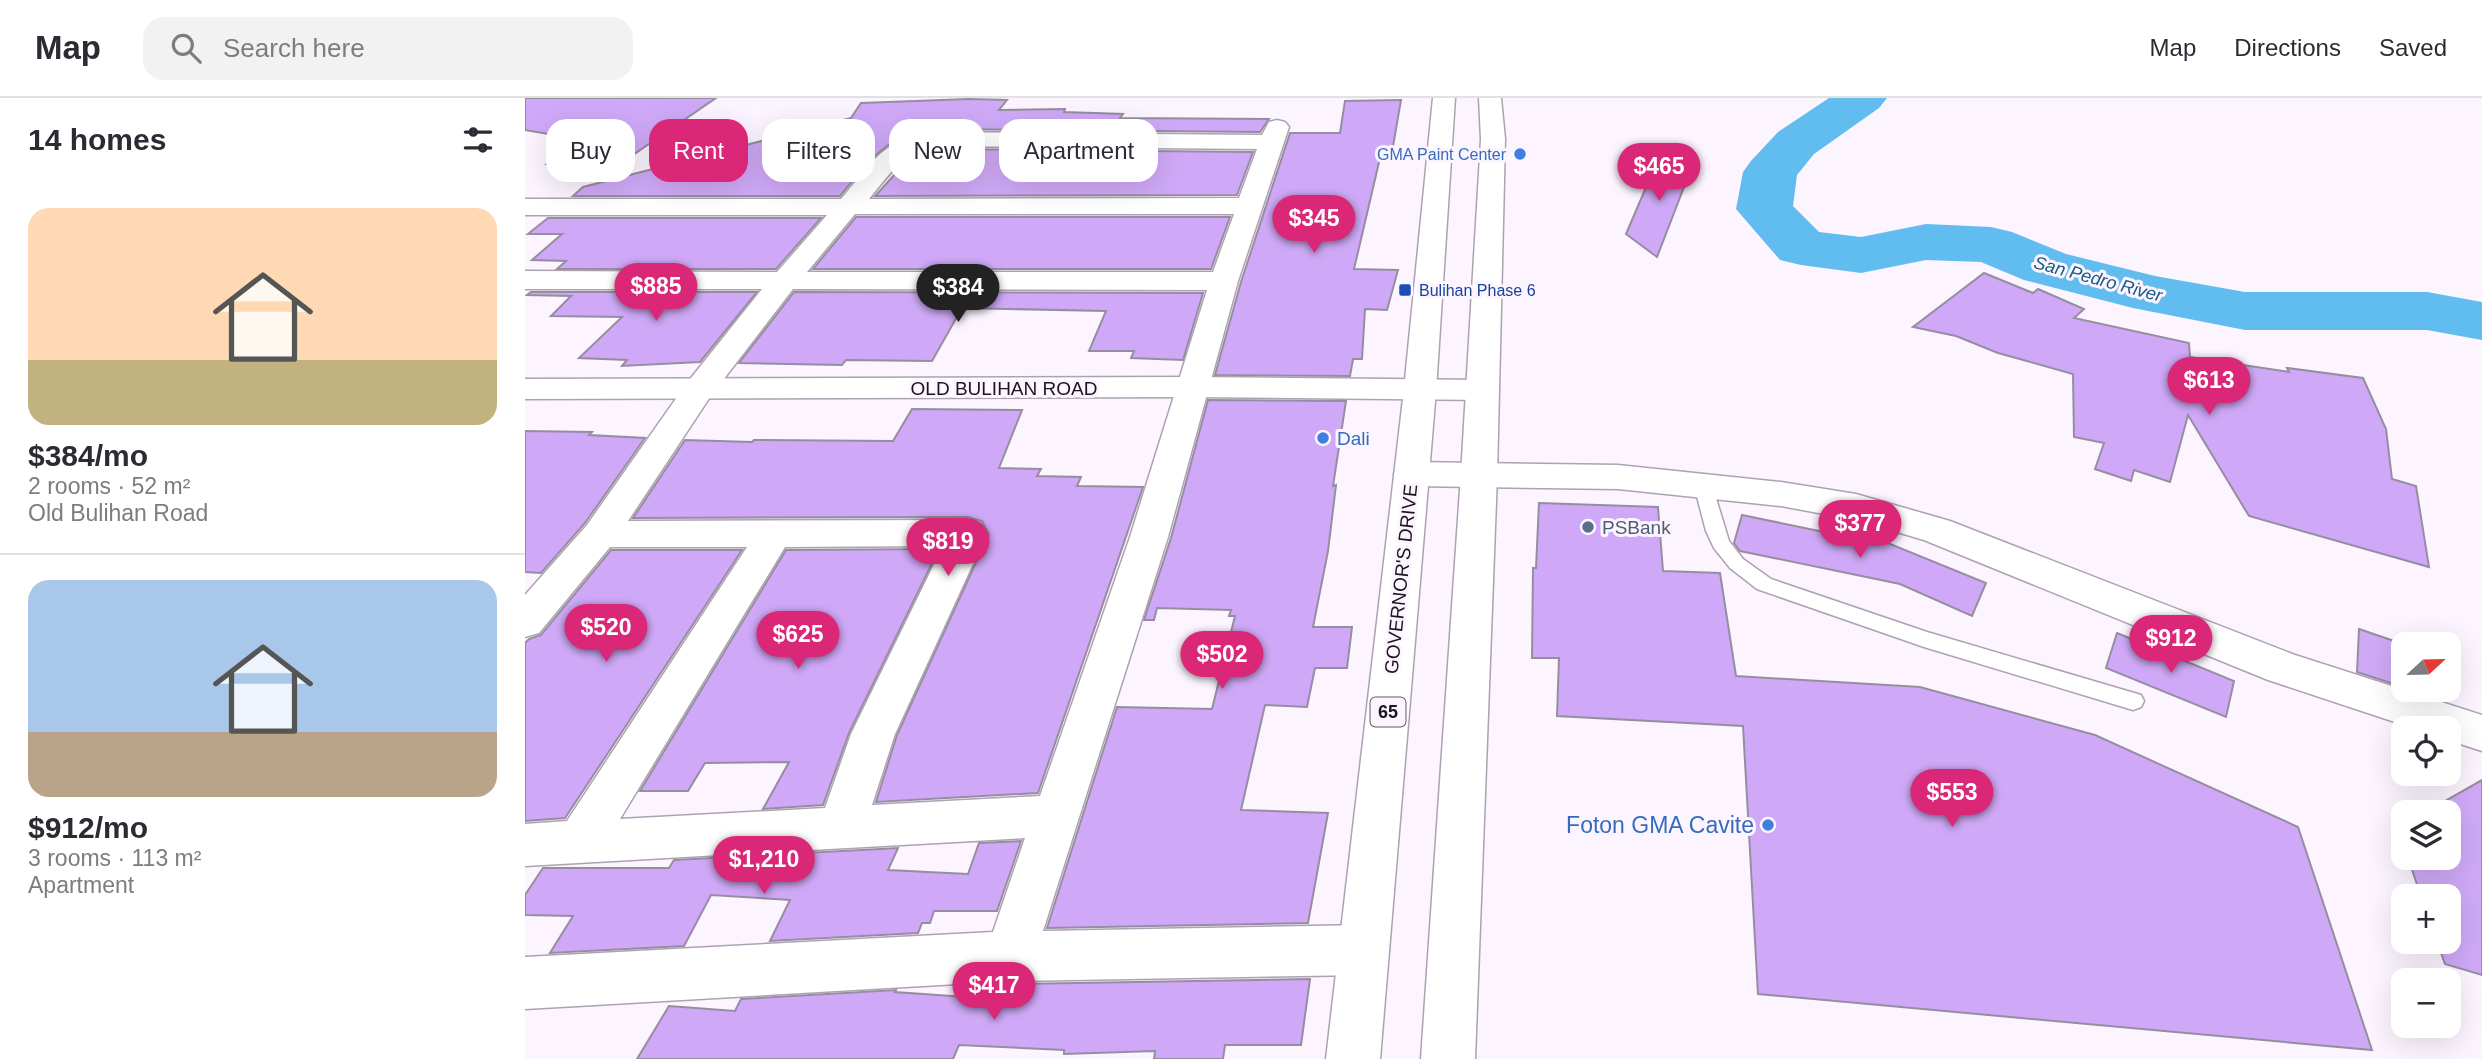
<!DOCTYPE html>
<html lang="en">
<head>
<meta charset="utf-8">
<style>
  body { margin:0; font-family:Helvetica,sans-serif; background:#f2f2f3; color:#2b2b33; height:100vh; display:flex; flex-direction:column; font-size:26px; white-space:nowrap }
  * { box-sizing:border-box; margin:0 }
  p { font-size:23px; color:#7c7c81 }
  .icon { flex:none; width:38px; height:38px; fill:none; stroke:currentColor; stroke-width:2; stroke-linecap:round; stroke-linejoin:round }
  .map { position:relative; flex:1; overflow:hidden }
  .sheet { display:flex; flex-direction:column; background:#fff; width:525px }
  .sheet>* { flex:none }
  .top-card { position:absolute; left:21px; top:21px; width:665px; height:63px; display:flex; gap:14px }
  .needle { width:46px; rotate:68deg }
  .fabs { position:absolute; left:1866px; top:534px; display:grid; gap:14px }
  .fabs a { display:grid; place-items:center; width:70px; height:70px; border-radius:14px; background:#fff; box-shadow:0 7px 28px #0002; font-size:35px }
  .price { position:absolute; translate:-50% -60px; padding:0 16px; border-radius:24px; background:#db2777; color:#fff; font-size:23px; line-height:46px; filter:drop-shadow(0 2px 4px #0008) }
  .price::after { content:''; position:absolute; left:50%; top:42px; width:21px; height:16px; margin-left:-10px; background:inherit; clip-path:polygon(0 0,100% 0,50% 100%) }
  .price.on { background:#222; color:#fff }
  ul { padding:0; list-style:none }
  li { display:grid; align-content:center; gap:14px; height:371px; padding:0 28px }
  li+li { border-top:2px solid #e1e1e2 }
  li span { display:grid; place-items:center; height:217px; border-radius:21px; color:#555 }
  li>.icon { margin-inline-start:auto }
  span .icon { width:126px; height:126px; fill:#fffc; stroke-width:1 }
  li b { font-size:30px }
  h2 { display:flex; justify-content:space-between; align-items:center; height:84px; padding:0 28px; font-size:30px }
  .pill { padding:0 24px; border-radius:21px; background:#fff; box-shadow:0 7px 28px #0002; font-size:24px; line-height:63px }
  .pill.on { background:#db2777; color:#fff }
  header { display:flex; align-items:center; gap:42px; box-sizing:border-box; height:98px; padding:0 35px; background:#fff; border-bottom:2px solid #e1e1e2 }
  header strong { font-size:33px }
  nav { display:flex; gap:38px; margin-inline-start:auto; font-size:24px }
  .search { width:490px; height:63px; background:#f2f2f3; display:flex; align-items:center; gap:18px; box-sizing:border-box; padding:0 24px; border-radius:21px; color:#7c7c81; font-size:26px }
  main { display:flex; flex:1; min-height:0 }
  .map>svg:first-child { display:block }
</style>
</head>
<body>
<header>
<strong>Map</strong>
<div class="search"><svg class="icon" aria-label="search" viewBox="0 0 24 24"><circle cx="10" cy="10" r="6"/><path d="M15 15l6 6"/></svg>Search here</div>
<nav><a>Map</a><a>Directions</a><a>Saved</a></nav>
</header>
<main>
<section class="sheet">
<h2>14 homes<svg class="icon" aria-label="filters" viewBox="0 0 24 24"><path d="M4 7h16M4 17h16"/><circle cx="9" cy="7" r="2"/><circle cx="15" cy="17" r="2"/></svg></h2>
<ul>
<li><span style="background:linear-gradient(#ffd9b3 70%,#c2b280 0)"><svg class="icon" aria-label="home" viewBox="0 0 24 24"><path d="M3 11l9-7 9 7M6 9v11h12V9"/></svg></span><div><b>$384/mo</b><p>2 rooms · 52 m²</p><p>Old Bulihan Road</p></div></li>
<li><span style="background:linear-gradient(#a9c7e8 70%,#b9a48a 0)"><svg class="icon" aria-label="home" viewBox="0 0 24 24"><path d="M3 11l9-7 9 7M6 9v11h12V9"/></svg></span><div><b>$912/mo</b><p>3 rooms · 113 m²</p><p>Apartment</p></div></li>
</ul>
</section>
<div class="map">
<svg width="1957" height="961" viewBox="0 0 1957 961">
  <rect width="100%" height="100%" fill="#fcf4ff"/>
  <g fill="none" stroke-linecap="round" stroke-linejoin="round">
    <path fill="#61bcf0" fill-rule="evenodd" d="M1304 0H1362L1354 10 1289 56 1272 77 1268 108 1294 134 1336 139 1401 126 1466 129 1487 134 1541 156 1630 178 1720 194H1902L1957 204V242L1902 232H1720L1608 210 1499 182 1456 164 1401 162 1336 175 1276 167 1255 162 1211 111 1218 74 1226 63 1253 34Z"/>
  </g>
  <path fill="#cfa9f7" stroke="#968da0" stroke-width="2" d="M0 0H191L89 70 22 66 58 42 0 32Z
    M444 1 482 2 474 12 540 11 539 14 598 16 595 20 744 21 735 34 408 31 390 35 363 47 344 63 315 98H48L58 89 326 20 336 5Z
    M876 2 866 60H855L829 171 873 172 862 212 840 211 837 261H828L825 278 690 277 716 184 765 35H815L820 3Z
    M409 51 728 54 712 97 350 98 382 63Z
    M1134 59 1169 63 1132 159 1101 136Z
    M331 119H705L686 171H288Z
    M23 120H296L251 171H32L41 163 7 162 37 136H3Z
    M1459 175 1508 195 1513 191 1559 211 1549 220 1664 245 1665 259 1764 274 1762 270 1838 280 1861 331 1867 381 1891 388 1904 469 1724 418 1663 317 1645 384 1609 372 1606 383 1570 371 1579 345 1549 339 1548 276 1473 255 1431 238 1388 229Z
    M6 194H232L175 264 97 268 102 262 54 260 97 219 26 218 46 198 2 197Z
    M269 194 678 195 658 262 606 260 609 253H564L581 213 437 210 407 263 321 262 317 267 214 265Z
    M683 302 821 303 808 388 811 387 803 453 788 529H827L822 570H790L782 609 740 607 716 712 803 715 783 825 522 830 592 609 687 611 710 518H704L706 512 632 510 629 522H619L646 440Z
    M387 311 497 312 474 370 516 371 512 378 556 379 552 388 618 389 513 695 351 704 372 637 464 436 457 423 443 419 108 420 160 342 227 344 229 342 368 343Z
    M0 333 67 334 64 337 120 340 60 425 16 475 0 474Z
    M1014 405 1133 409 1138 473 1195 475 1211 578 1395 589 1570 637 1773 729 1847 952 1233 896 1218 628 1032 618 1034 560H1007L1008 470H1011Z
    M1217 417 1328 440 1331 432 1461 485 1447 518 1375 486 1215 453 1209 445Z
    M414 451 324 635 298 707 238 711 264 664 180 665 163 693H115L261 452Z
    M86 452H217L40 720 0 723V545L4 541 16 537Z
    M1834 531 1878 546V589L1832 574Z
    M1592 535 1709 583 1701 619 1581 570Z
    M1957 682V877L1920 866 1912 844H1923V798H1896L1883 760H1923V714H1901Z
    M496 743 472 813H409L405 825H397L393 835 245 843 265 802 186 797 159 848 25 855 48 818 0 817V797L18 770H144L149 762 373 750 363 772 443 776 454 745Z
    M785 881 776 947H700L698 961H629L630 953 539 956V952L434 947 428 961H112L144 908 210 913 216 901 371 892 370 894 469 901 474 886H485Z"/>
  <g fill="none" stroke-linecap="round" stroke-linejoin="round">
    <g stroke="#aea1b2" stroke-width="3">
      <path id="service" d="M1178 381 1187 387 1204 443 1218 461 1246 481 1402 534 1616 597 1619 603 1616 609 1608 612 1399 549 1232 491 1205 470 1189 450 1181 433 1169 387Z"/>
    </g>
    <g stroke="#aea1b2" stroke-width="3">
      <path id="minor" d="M752 22 760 24 764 29 713 183 643 439 518 833 839 827 857 835 864 852 857 869 839 877 485 883 0 911V859L468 834 500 740 0 768V726L42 723 222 449H85L14 535 0 539V497L62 427 162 285 237 191H0V173L252 174 302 117H0V101H316C350 62 355 43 409 34L737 37 744 24ZM409 48 732 51 714 100 344 101C364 77 378 54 409 48ZM330 116H709L688 174H282ZM268 191 682 192 605 439 515 698 347 707 370 636 462 435 456 426 443 422 103 423 185 299ZM418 448 326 636 300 710 95 721 260 449Z
        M887 364 1093 367 1256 384 1331 396 1425 423 1770 557 1957 617V653L1923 642V630H1888L1743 582 1399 442 1331 422 1256 408 1093 391 887 388 875 384 869 376 875 368Z"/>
    </g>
    <g stroke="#aea1b2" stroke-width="3">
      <path id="tertiary" d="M667 279 958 282 969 285 974 292 969 299 958 302 667 299 0 301V281Z"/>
    </g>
    <g stroke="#aea1b2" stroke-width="3">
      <path id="trunk" d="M908 0H930L911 292 855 961H801L879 292Z
        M954 0H976L980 41 972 377 950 961H896L936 377 956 41Z"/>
    </g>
    <use href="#service" fill="#fff" fill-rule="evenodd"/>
    <use href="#minor" fill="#fff" fill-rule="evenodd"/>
    <use href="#tertiary" fill="#fff" fill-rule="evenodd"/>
    <use href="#trunk" fill="#fff" fill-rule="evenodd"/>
  </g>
  <g fill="#3f7fe0" stroke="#fcf4ff" stroke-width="2.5">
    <circle cx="995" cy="56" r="7"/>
    <circle cx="798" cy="340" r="7"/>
    <circle cx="1243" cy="727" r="7"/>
  </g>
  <rect fill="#1a4fb4" stroke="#fcf4ff" stroke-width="2.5" x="873" y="185" width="14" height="14" rx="3.5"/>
  <circle fill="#5c6f8a" stroke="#fcf4ff" stroke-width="2.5" cx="1063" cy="429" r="7"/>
  <g text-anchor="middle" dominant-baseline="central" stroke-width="6" stroke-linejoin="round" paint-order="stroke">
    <g font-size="16" fill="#366cbe" stroke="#fcf4ff" text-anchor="end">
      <text x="981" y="56">GMA Paint Center</text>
    </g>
    <g font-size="16" fill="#164399" stroke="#fcf4ff" text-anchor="start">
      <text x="894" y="192">Bulihan Phase 6</text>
    </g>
    <g font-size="18" font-style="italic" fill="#175c7f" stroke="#fcf4ff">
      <text transform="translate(1573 181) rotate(15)">San Pedro River</text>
    </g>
    <rect fill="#fcf4ff" stroke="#5e5960" stroke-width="2" x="845.5" y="599.5" width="35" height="29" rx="5"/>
    <g font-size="18" font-weight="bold" fill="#1b161c">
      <text x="863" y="614">65</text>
    </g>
    <g font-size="19" fill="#1b161c" stroke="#fcf4ff">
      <text x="479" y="290">OLD BULIHAN ROAD</text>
      <text transform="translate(876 481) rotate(-84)">GOVERNOR'S DRIVE</text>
    </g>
    <g font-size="19" fill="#366cbe" stroke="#fcf4ff" text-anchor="start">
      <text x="812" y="340">Dali</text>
    </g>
    <g font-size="19" fill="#4e5e75" stroke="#fcf4ff" text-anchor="start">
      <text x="1077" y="429">PSBank</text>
    </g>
    <g font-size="23" fill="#366cbe" stroke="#fcf4ff" text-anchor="end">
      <text x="1229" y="727">Foton GMA Cavite</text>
    </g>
  </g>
</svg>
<div class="fabs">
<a><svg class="needle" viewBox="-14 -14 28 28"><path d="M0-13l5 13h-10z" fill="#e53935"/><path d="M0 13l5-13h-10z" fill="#7c7c81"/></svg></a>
<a><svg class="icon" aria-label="locate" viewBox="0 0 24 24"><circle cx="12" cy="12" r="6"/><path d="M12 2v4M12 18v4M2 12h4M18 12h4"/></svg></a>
<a><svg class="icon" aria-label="layers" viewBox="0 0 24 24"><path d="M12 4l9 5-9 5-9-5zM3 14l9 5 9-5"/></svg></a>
<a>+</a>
<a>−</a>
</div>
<b class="price" style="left:1134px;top:105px">$465</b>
<b class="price" style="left:789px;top:157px">$345</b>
<b class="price" style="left:131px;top:225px">$885</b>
<b class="price on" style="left:433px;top:226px">$384</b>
<b class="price" style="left:1684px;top:319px">$613</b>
<b class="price" style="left:1335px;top:462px">$377</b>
<b class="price" style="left:423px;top:480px">$819</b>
<b class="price" style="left:81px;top:566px">$520</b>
<b class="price" style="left:273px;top:573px">$625</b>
<b class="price" style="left:1646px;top:577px">$912</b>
<b class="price" style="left:697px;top:593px">$502</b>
<b class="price" style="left:1427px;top:731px">$553</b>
<b class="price" style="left:239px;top:798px">$1,210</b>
<b class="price" style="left:469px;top:924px">$417</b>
<div class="top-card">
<a class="pill">Buy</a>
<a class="pill on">Rent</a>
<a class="pill">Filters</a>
<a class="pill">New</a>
<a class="pill">Apartment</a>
</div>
</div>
</main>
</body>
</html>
